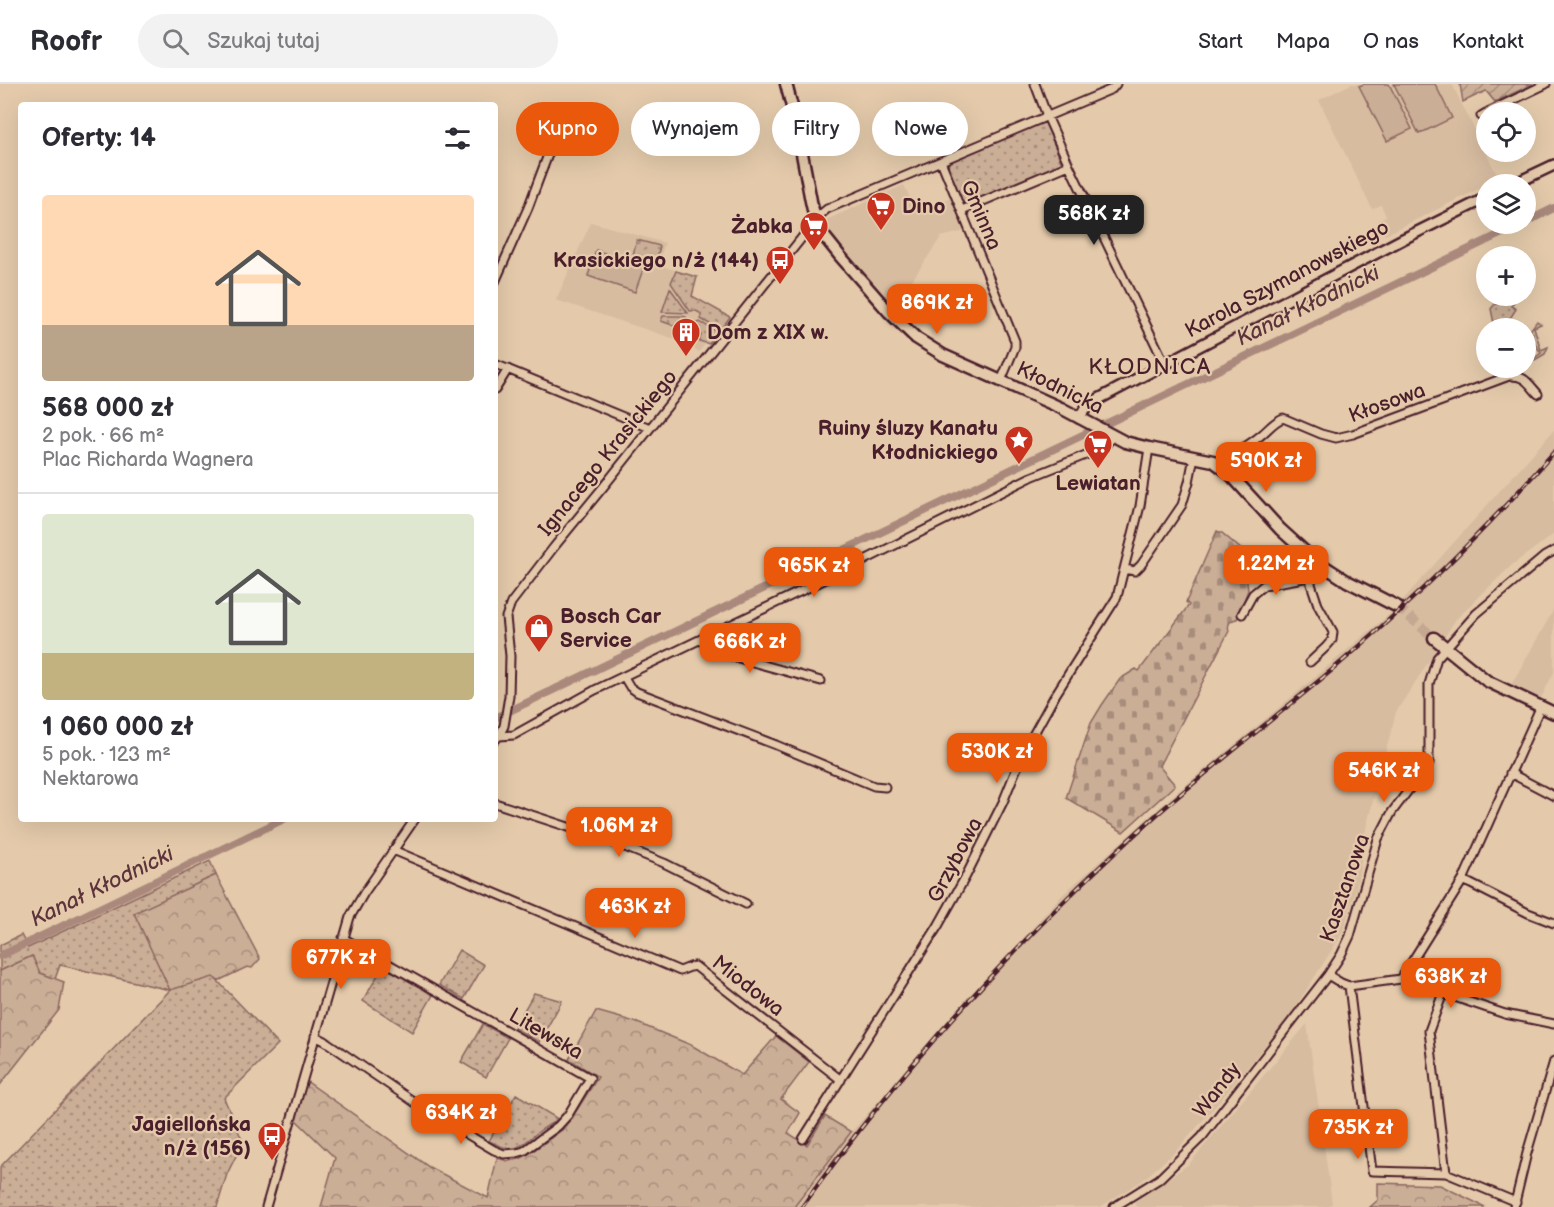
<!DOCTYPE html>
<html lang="pl">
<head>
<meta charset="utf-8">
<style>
  body { margin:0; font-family:"Balsamiq Sans",sans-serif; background:#f2f2f3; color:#2b2b33; height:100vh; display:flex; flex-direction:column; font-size:22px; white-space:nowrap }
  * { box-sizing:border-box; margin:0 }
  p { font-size:20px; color:#7c7c81 }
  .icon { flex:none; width:33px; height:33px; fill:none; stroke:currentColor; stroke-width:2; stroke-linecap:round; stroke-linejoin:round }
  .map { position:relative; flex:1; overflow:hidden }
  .side { position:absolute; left:18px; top:18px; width:480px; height:720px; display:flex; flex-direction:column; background:#fff; border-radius:6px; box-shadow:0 6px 24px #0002 }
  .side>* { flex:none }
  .banner { position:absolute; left:516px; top:18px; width:570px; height:54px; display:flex; gap:12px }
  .buttons { position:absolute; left:1476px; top:18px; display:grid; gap:12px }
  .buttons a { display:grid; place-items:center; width:60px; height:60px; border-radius:50%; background:#fff; box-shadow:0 6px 24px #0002; font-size:30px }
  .price { position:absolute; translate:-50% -51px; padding:0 14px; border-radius:12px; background:#ea580c; color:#fff; font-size:20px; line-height:39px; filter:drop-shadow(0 2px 3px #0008) }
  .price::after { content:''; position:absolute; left:50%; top:36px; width:18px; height:14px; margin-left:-9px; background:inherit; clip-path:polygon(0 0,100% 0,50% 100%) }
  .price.active { background:#222; color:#fff }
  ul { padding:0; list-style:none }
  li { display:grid; align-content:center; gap:12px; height:318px; padding:0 24px }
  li+li { border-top:2px solid #e1e1e2 }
  li span { display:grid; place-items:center; height:186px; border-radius:6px; color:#555 }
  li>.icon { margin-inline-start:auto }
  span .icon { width:108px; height:108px; fill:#fffc; stroke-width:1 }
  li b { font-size:26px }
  h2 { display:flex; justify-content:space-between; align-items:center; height:72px; padding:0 24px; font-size:26px }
  .tag { padding:0 21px; border-radius:27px; background:#fff; box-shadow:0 6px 24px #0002; font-size:21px; line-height:54px }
  .tag.active { background:#ea580c; color:#fff }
  header { display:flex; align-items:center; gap:36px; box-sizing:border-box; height:84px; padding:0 30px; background:#fff; border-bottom:2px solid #e1e1e2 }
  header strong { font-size:28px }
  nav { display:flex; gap:33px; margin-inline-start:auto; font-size:21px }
  .search { width:420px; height:54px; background:#f2f2f3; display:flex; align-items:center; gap:15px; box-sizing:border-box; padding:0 21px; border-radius:33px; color:#7c7c81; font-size:22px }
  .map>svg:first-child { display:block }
</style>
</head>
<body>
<header>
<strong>Roofr</strong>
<div class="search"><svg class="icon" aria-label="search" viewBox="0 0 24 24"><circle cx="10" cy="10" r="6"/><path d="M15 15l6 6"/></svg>Szukaj tutaj</div>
<nav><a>Start</a><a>Mapa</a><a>O nas</a><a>Kontakt</a></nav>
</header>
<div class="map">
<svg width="1554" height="1123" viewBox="0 0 1554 1123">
  <defs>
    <pattern id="grass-dots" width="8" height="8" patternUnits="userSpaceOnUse" patternTransform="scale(1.5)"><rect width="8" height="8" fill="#cbae96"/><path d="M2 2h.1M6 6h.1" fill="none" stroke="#a78d7b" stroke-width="1.8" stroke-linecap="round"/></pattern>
    <pattern id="forest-crowns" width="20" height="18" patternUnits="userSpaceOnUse" patternTransform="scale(1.5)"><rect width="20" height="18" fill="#cbae96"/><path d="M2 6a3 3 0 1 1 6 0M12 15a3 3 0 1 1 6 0" fill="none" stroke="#a78d7b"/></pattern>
    <pattern id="cemetery-stones" width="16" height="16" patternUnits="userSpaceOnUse" patternTransform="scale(1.5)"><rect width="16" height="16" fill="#cbae96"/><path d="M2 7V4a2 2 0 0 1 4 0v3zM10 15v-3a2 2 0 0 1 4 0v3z" fill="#a78d7b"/></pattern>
    <pattern id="garden-furrows" width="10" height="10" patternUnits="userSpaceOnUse" patternTransform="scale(1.5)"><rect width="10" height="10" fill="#cbae96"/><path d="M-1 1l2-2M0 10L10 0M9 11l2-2" fill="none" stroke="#a78d7b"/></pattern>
  </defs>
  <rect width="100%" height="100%" fill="#e4caab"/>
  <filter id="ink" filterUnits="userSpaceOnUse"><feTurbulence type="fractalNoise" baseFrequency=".0167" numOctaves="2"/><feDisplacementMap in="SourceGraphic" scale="12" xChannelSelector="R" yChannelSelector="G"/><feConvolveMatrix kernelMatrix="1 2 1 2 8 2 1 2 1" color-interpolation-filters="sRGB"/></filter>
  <g filter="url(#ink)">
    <path fill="#d7bca0" d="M1351 0H1452L1499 95 1385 151 1378 137 1386 132 1381 121 1372 125 1319 16Z
      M904 101 916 127 951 113 965 147 941 153 911 198 890 218 834 154 824 137Z
      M591 138 665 159 658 181 698 193 692 212 727 231 699 268 688 260 669 253 556 216Z
      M1554 346V450L1512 481 1456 535 1396 628 1366 744 1357 802 1342 850 1291 930 1224 1012 1179 1064 1143 1096 1100 1123H794L847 1053 1059 814 1171 713 1269 632 1393 527Z
      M1554 525V588L1541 614 1511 601Z
      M1307 940 1332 1119 1328 1123H1136L1134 1118 1189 1080Z"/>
    <path fill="url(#grass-dots)" stroke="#8a6660" stroke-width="1.5" d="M1045 38 1062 80 964 121 948 83 949 78Z
      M637 156 660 162 656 178 633 171Z
      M676 187 697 193 692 212 730 233 720 246 701 235V230C697 227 695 226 690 227L671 199Z
      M670 204 688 229 662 228Z
      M1510 214 1515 216 1511 222 1516 225 1507 239 1510 244H1495L1491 225 1494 221Z
      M663 232H681L686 233 689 240 693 242 700 238 718 248 709 260 699 257 701 251 690 247 688 252 683 250 684 245 661 237Z
      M1537 237 1541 240 1534 243 1541 266 1548 263 1545 270 1535 276 1533 275 1541 269 1528 249Z
      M210 777 216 791 134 830 213 892 278 960 224 1014 243 1058 227 1090 217 1123H0V1083L170 906 60 881 55 895 40 889 32 872 0 887V861L21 851 28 864Z
      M459 866 484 881 464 915 439 901Z
      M383 882 433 911 412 948 363 917Z
      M534 909 562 917 539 958 514 944Z
      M483 940 508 954 486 993 461 978Z
      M516 1010 558 1035C551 1040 543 1044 537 1049 515 1066 515 1070 489 1057Z"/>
    <path fill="url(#forest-crowns)" stroke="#8a6660" stroke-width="1.5" d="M216 791 260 875 252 884 247 883 218 897 213 893 170 906 134 829Z
      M32 872 40 889 64 898 59 926 0 1001V887Z
      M596 927 635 938 691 961 742 991 776 952 809 978 781 1015 800 1029 788 1049 807 1061 825 1032 851 1048 794 1123H321L335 1074 296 1036 306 997 429 1083 488 1114 497 1074 508 1077 520 1075 530 1069 566 1043 598 993 569 975Z
      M1378 1099 1440 1101 1485 1123H1370L1378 1116Z"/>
    <path fill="url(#cemetery-stones)" stroke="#8a6660" stroke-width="1.5" d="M1217 447 1222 449 1243 467 1248 506 1237 535C1230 536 1227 540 1229 547L1159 682 1175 701 1123 748 1066 714 1091 639 1102 621 1120 595 1136 585 1139 587 1189 521 1186 518Z"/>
    <path fill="url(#garden-furrows)" stroke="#8a6660" stroke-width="1.5" d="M1460 0H1533L1495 18 1486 7 1463 18Z"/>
    <path fill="#cbae96" stroke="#8a6660" stroke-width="1.5" d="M1364 0H1389L1412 45 1387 57 1359 2Z
      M1394 0H1435L1452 34 1419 50Z
      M596 166 644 183 635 208 588 192Z"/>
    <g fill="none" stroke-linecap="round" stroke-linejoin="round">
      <path stroke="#aa897b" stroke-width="8" d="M1526 138 1554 124
        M495 634 1521 140
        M0 872 284 735"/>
      <path stroke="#c5a891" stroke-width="10" stroke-dasharray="10 5" stroke-linecap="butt" d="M1398 523 1434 554"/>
      <g stroke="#4a1f2b" stroke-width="11">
        <path id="minor" d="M1035 0 1047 32 1069 81 1165 280
          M1488 28 1546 0
          M1481 32 1486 29
          M941 77 1015 257V263L1001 297
          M962 126 1069 81
          M495 198 528 124 564 28
          M495 280 650 344
          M495 306 508 285
          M1220 382C1232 369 1247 363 1260 352 1268 346 1273 338 1283 334L1321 350 1336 354 1353 350 1509 292C1525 291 1528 299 1538 310
          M1124 485 1140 422 1149 364
          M1242 530 1253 510 1264 501 1310 493
          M701 555 709 566 821 597
          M1310 578 1326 563 1332 556 1333 548 1318 521 1311 500 1313 475
          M624 593 630 603 637 608 776 661 874 702 885 703
          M499 652 514 651 595 606 849 484 1031 393 1103 364 1113 352
          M495 656 499 652 504 642 509 612 510 572 506 533 511 519 554 463 604 402 804 151 815 135 827 125 1112 5 1116 0
          M1510 689 1554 712
          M495 719 605 755 664 779 746 820
          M393 766 680 887 690 883 695 882 841 996
          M1463 796 1528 829 1554 839
          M1328 891 1341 899 1349 902 1401 895 1505 930 1554 940
          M1401 895 1463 796 1540 624
          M1349 902 1372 1087 1446 1089 1516 1118
          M1443 909 1429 947 1446 1089
          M315 952 325 957 426 1026 494 1066 504 1070 517 1069 524 1067 558 1042 568 1031 590 994 343 854
          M803 1055 938 842 966 792 1003 718 1016 686 1032 653 1054 613 1117 513 1124 485 1135 487 1141 481 1182 421 1189 398 1194 373
          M266 1123 350 833 364 809 415 735
          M1114 1123 1159 1095 1202 1053 1328 891 1341 871 1350 852 1378 755 1392 728 1429 679V600L1437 574 1476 530 1545 472 1554 467
          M1514 1123 1527 1069 1554 977"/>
      </g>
      <g stroke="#4a1f2b" stroke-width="14">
        <path id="tertiary" d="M1514 100 1554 81
          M1079 334 1088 321 1093 318 1403 155 1486 114"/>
      </g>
      <g stroke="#4a1f2b" stroke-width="15">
        <path id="secondary" d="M786 0 796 38 811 117 815 135 824 152 840 172 889 228 916 254 943 271 1061 324 1125 358 1149 364 1213 377 1228 388 1280 445 1313 475 1347 497 1398 523
          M1434 554 1487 597 1554 629"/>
      </g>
      <use href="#minor" stroke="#e4caab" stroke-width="7"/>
      <use href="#tertiary" stroke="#e4caab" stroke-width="9"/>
      <use href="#secondary" stroke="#e4caab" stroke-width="10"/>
      <g stroke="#4a1f2b" stroke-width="4.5">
        <path id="rail" d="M802 1123C904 980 1023 850 1154 733 1212 682 1273 635 1332 586 1411 519 1486 446 1554 368"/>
      </g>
      <use href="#rail" stroke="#e4caab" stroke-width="2" stroke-dasharray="7" stroke-linecap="butt"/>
    </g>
  </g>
  <defs>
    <g id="supermarket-pin" transform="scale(1.5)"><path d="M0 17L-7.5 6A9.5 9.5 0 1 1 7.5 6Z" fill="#c8321e" stroke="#e4caab"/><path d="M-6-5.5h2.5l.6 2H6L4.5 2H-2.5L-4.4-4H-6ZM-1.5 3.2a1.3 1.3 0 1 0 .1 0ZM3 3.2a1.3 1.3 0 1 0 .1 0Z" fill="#fff"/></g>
    <g id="bus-pin" transform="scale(1.5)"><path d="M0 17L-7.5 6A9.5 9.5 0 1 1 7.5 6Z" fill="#c8321e" stroke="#e4caab"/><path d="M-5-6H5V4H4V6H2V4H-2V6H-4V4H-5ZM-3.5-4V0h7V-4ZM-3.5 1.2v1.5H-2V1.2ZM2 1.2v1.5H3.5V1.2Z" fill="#fff"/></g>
    <g id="building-pin" transform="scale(1.5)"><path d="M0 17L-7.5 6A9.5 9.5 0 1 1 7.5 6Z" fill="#c8321e" stroke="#e4caab"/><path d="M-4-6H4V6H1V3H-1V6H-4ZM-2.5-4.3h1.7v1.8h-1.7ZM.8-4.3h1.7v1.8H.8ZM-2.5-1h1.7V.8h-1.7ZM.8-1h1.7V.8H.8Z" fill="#fff"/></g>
    <g id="sight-pin" transform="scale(1.5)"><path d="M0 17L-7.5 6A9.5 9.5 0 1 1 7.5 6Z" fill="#c8321e" stroke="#e4caab"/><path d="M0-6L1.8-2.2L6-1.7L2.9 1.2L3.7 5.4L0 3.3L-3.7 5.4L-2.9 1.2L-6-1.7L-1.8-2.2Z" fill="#fff"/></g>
    <g id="shop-pin" transform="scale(1.5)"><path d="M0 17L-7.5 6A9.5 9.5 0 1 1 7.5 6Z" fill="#c8321e" stroke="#e4caab"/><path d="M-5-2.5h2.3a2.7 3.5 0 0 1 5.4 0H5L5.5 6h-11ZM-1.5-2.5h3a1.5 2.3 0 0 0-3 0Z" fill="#fff"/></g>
  </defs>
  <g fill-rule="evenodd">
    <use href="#supermarket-pin" x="881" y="122"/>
    <use href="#supermarket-pin" x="814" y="142"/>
    <use href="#bus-pin" x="780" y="176"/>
    <use href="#building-pin" x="686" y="248"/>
    <use href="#sight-pin" x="1019" y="356"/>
    <use href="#supermarket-pin" x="1098" y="360"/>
    <use href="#shop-pin" x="539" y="544"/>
    <use href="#bus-pin" x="272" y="1052"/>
  </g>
  <g text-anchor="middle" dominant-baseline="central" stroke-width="4.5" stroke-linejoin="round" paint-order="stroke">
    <g font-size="21" font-weight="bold" fill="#4a1f2b" stroke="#e4caab" text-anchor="end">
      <text x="902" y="122" text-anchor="start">Dino</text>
      <text x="793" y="142">Żabka</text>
      <text x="759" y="176">Krasickiego n/ż (144)</text>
      <text x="707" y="248" text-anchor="start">Dom z XIX w.</text>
      <text x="998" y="344">Ruiny śluzy Kanału<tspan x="998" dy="24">Kłodnickiego</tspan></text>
      <text x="1098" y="399" text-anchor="middle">Lewiatan</text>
      <text x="560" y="532" text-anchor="start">Bosch Car<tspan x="560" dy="24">Service</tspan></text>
      <text x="251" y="1040">Jagiellońska<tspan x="251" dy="24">n/ż (156)</tspan></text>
    </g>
    <g font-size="21" fill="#4a1f2b" stroke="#e4caab">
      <text transform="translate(981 131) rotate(67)">Gminna</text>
      <text transform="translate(1287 195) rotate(-28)">Karola Szymanowskiego</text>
      <text transform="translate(1060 304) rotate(26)">Kłodnicka</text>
      <text transform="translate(1387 319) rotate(-20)">Kłosowa</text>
      <text transform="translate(608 369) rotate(-51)">Ignacego Krasickiego</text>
      <text transform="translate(955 776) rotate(-62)">Grzybowa</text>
      <text transform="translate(1345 804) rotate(-71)">Kasztanowa</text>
      <text transform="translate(748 902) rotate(38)">Miodowa</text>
      <text transform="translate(546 950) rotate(30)">Litewska</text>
      <text transform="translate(1217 1006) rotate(-52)">Wandy</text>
    </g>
    <g font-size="22" font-style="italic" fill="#5d343b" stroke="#e4caab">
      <text transform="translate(1308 222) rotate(-26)">Kanał Kłodnicki</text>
      <text transform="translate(102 803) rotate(-26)">Kanał Kłodnicki</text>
    </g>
    <g font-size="22" letter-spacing="1.5" fill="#4a1f2b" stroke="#e4caab">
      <text x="1150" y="283">KŁODNICA</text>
    </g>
  </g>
</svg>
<div class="buttons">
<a><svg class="icon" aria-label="locate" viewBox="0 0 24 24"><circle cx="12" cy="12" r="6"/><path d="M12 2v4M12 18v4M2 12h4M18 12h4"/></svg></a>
<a><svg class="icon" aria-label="layers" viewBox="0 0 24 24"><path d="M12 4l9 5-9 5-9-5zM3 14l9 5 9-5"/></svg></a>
<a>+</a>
<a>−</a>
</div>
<b class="price active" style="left:1094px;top:162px">568K zł</b>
<b class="price" style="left:937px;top:251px">869K zł</b>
<b class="price" style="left:1266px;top:409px">590K zł</b>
<b class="price" style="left:1276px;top:512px">1.22M zł</b>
<b class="price" style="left:814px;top:514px">965K zł</b>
<b class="price" style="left:750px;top:590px">666K zł</b>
<b class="price" style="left:997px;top:700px">530K zł</b>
<b class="price" style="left:1384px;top:719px">546K zł</b>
<b class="price" style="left:619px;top:774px">1.06M zł</b>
<b class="price" style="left:635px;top:855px">463K zł</b>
<b class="price" style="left:341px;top:906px">677K zł</b>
<b class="price" style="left:1451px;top:925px">638K zł</b>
<b class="price" style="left:461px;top:1061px">634K zł</b>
<b class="price" style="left:1358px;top:1076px">735K zł</b>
<div class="banner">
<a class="tag active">Kupno</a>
<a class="tag">Wynajem</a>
<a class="tag">Filtry</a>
<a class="tag">Nowe</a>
</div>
<section class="side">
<h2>Oferty: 14<svg class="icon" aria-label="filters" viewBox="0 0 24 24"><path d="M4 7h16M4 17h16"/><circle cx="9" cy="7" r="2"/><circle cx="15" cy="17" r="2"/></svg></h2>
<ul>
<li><span style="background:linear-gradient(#ffd9b3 70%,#b9a48a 0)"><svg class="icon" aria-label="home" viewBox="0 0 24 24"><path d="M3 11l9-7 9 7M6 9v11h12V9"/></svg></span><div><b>568 000 zł</b><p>2 pok. · 66 m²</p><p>Plac Richarda Wagnera</p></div></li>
<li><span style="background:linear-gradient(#dfe7d0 75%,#c2b280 0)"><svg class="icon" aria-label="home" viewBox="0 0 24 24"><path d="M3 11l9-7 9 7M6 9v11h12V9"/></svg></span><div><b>1 060 000 zł</b><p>5 pok. · 123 m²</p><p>Nektarowa</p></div></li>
</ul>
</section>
</div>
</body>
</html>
